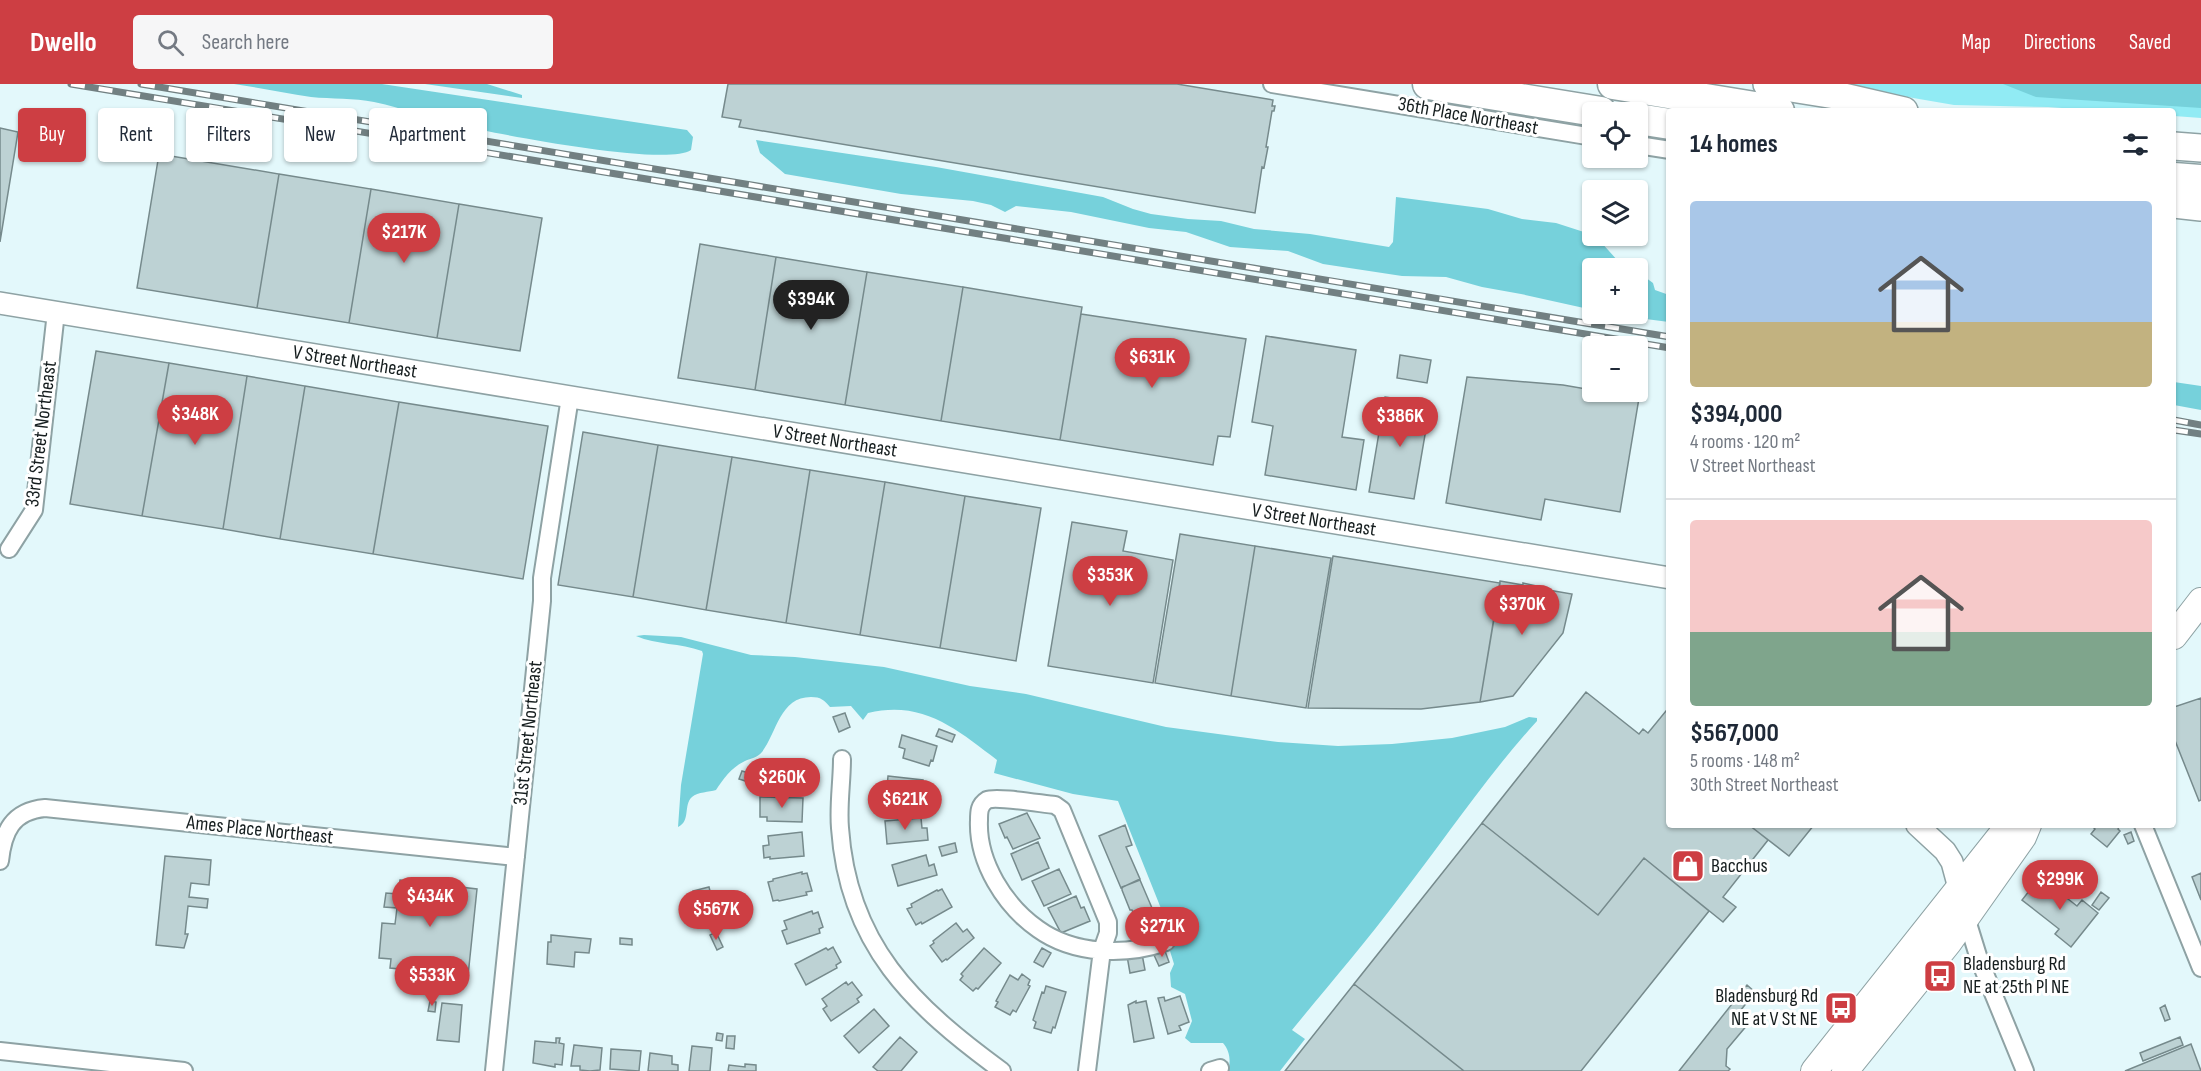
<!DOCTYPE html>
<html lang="en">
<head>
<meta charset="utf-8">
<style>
  body { margin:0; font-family:"Sofia Sans Condensed",sans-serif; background:#f6f6f7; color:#1f2937; height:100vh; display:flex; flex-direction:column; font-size:22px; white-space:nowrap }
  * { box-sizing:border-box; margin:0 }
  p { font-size:20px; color:#747a83 }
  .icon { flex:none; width:33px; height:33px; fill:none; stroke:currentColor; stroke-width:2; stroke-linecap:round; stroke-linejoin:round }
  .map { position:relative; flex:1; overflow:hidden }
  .panel { position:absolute; left:1666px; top:24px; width:510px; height:720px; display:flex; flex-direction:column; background:#fff; border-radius:6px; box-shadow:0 2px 4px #0004 }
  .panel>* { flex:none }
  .banner { position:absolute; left:18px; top:24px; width:570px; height:54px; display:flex; gap:12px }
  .buttons { position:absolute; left:1582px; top:18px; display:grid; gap:12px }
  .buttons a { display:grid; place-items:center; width:66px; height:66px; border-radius:6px; background:#fff; box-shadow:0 2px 4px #0004; font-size:30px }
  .price { position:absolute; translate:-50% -51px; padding:0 14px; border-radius:21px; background:#cd3e43; color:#fff; font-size:20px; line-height:39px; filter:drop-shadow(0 2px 3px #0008) }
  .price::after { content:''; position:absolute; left:50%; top:36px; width:18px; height:14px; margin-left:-9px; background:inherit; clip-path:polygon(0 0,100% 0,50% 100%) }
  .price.current { background:#222; color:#fff }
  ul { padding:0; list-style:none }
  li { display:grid; align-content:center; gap:12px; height:318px; padding:0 24px }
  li+li { border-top:2px solid #e0e1e3 }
  li span { display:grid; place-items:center; height:186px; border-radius:6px; color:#555 }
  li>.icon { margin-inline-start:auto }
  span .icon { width:108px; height:108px; fill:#fffc; stroke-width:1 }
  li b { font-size:26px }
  h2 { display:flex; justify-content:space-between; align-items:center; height:72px; padding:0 24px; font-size:26px }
  .pill { padding:0 21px; border-radius:6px; background:#fff; box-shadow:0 2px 4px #0004; font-size:21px; line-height:54px }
  .pill.current { background:#cd3e43; color:#fff }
  header { display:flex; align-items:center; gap:36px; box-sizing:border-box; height:84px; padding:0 30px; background:#cd3e43; color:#fff }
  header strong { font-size:28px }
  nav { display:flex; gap:33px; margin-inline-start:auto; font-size:21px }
  .search { width:420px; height:54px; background:#f6f6f7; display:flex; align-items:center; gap:15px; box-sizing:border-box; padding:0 21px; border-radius:6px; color:#747a83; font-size:22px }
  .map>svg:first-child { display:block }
</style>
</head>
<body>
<header>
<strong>Dwello</strong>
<div class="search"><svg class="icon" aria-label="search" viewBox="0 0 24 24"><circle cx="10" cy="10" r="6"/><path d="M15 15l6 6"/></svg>Search here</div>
<nav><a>Map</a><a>Directions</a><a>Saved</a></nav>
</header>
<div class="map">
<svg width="2201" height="987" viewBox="0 0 2201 987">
  <rect width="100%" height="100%" fill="#e3f8fb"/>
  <path fill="#91ebf4" d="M1832 0H2201V34L2174 32V27H2103L2048 23 1954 21Z"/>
  <path fill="#76d1db" d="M234 0H382L687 46 693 53 691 66C666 83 499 50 462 42 432 36 404 24 374 18 354 14 332 15 311 13 285 9 260 4 234 0Z
    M425 0H487L522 11V14Z
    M2003 0H2201V24L2036 13Z
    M756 56 936 83 1103 113 1133 125 1151 130 1188 135 1221 137 1254 145 1310 150 1389 163 1393 158 1396 113 1488 125 1522 135 1556 139 1587 149 1600 157 1618 177 1631 184H1593V226L1521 210 1482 203 1446 193 1402 192 1323 180 1288 167 1230 163 1186 148 1149 144 1071 128 1016 122 1005 128 991 121 973 117 901 110 785 90 760 69Z
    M1638 188 1653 199 1655 206 1669 211V238L1607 230H1638Z
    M2174 298 2201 302V326L2174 321Z
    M644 551 681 553 751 571 795 573 884 583 970 602 1026 610 1166 643 1278 658 1338 662 1392 660 1452 654 1505 643 1529 633 1537 634V637C1486 693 1445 755 1399 814 1365 859 1328 902 1292 946L1305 955 1280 987H1228C1231 977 1230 967 1223 959H1191L1185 954 1192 937 1185 910 1171 903 1170 889 1174 880 1170 867V847L1118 717 1073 710 994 689 997 676C956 645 923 616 868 629L863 636 851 622 830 623C824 616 821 613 811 613 780 613 777 648 762 668 757 674 751 674 745 677 732 683 724 694 716 706 709 708 698 708 692 713 683 721 691 737 678 743L681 701 703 570 702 567C680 559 657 561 636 552Z"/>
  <path fill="#bdd2d4" stroke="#768a8c" stroke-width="1.5" d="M728 0H1177L1273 16 1272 22H1275L1274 27H1272L1266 63H1268L1264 84 1262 83 1255 129 739 43 741 36 722 33Z
    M0 44 18 48 0 158Z
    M159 70 279 90 257 224 137 204Z
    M279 90 371 105 349 239 257 224Z
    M371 105 459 120 437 254 349 239Z
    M459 120 542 134 520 267 437 254Z
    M700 160 776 173 755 306 678 294Z
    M776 173 867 188 845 321 755 306Z
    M867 188 963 203 941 337 845 321Z
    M963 203 1082 223 1060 356 941 337Z
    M1081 230 1246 255 1230 353 1218 352 1213 381 1060 356Z
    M1266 252 1356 266 1342 353 1364 356 1356 406 1265 391 1273 342 1252 338Z
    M96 267 169 279 142 432 70 420Z
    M1400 271 1431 276 1427 299 1397 294Z
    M169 279 247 292 223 445 142 432Z
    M247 292 305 302 280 455 223 445Z
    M1467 293 1563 301 1639 314 1620 428 1545 415 1541 436 1446 419Z
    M305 302 399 318 373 470 280 455Z
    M1385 313 1430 320 1428 333H1431L1429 346 1426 345 1414 415 1369 408Z
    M399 318 548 342 523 495 373 470Z
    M583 348 658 361 633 513 558 501Z
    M658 361 732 373 706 526 633 513Z
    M732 373 810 386 786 539 706 526Z
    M810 386 885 398 860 551 786 539Z
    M885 398 965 412 940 564 860 551Z
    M965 412 1041 424 1016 577 940 564Z
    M1072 438 1127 447 1123 467 1173 476 1153 599 1048 582Z
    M1180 450 1255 462 1231 612 1155 599Z
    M1255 462 1331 474 1306 624 1231 612Z
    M1333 472 1500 499 1480 618 1421 625 1308 624Z
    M1500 497 1523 501V499L1537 502V504L1572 510 1563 549 1513 612 1480 618Z
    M1586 608 1639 650 1643 645 1648 649 1670 622V741H1749L1768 756 1723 813 1736 823 1723 838 1644 774 1598 831 1482 739Z
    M2201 614V716L2199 717 2174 654V623Z
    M845 629 850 643 839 648 833 633Z
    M939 645 955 651 952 658 936 652Z
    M902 651 937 662 933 677 931 676 929 682 903 674 905 665 899 663Z
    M742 687 758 692 755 700 739 695Z
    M888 692 923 696 922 705 928 707V718L886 716Z
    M760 713 803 714 802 738 767 737V733H760Z
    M1027 729 1040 754 1013 765 1007 753 1005 754 999 740Z
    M921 734 922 744H927L928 756 887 760 885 737Z
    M1482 739 1598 831 1644 774 1709 827 1581 987H1464L1354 900Z
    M1125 741 1132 761 1126 763 1140 795 1121 804 1099 752Z
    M1749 741H1814L1789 772Z
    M2091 741H2120L2118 745 2120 747 2107 763 2091 750 2095 745Z
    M802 748 804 772 770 775V773L764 774 763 762 769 761 768 752Z
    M2131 748 2134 757 2128 760 2124 751Z
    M1038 758 1049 784 1022 796 1011 770Z
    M955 759 957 768 942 772 939 763Z
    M926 771 929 782 934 780 937 791 898 802 892 781Z
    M165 772 211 776 209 801 191 799 189 813 208 815 207 824 188 822 185 850H188L184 864 156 861Z
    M1059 785 1071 810 1044 822 1032 797Z
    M802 788V790L807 789 812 807 806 808 807 811 779 817 778 816 773 817 768 798 773 797V795Z
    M2201 789V816L2192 793Z
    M2040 793 2077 822 2082 816 2098 829 2071 863 2055 850 2059 845 2022 816Z
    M400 796 477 805 468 892 390 884 391 875 379 874 382 839 395 840 397 824 384 823 386 809 398 810Z
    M1140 796 1161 845 1153 852 1145 854 1144 852 1142 853 1132 826H1130L1122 806V803Z
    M709 803 711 811 696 816 693 807Z
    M942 805 952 823 922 840 921 838 916 841 907 825 912 823 911 820 937 806 938 807Z
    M2101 808 2109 814 2099 826 2092 821Z
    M1076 812 1081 824 1084 823 1090 837 1061 849 1048 824Z
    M812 827 813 830 818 828 823 843 819 845 820 849 787 860 782 847 787 845 784 837Z
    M956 839 963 848 967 845 974 854 947 876 946 875 942 878 930 862 934 859 933 857Z
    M716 848 723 863 717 866 710 851Z
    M551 851 591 855 589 869 575 868 574 883 547 880 548 858H551Z
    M620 854 632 855V861L620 860Z
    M833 863 841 878 836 881 837 884 806 901 795 880 826 864 828 866Z
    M984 864 1001 879 978 905 976 904 973 907 960 896 963 892 961 890Z
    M1042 864 1051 869 1043 883 1034 878Z
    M1165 867 1169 878 1159 882 1154 871Z
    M1142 870 1145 886 1130 889 1127 872Z
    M1022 890 1030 896 1028 901 1030 902 1016 928 1013 926 1010 931 995 923 998 918 996 917 1010 891 1018 896Z
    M846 898 848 901 852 898 862 911 857 915 859 918 831 937 823 925 827 922 822 915Z
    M1354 900 1464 987H1285Z
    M1747 901 1755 908 1737 931 1748 940 1727 965 1726 982 1730 985 1728 987H1679Z
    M1046 902 1066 908 1055 944 1053 943 1051 949 1034 944 1036 938 1033 936 1042 908 1044 909Z
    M1180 912 1189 938 1179 942 1181 946 1168 950 1158 914 1164 913 1165 917Z
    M430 917 436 918 435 928 428 927Z
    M1136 917V919L1146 917 1154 954 1134 958 1128 921Z
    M442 919 462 921 459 958 437 956Z
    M2165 921 2170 935 2165 937 2160 924Z
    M874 925 889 942 859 969 844 952Z
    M717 949 723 950 722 957 716 956Z
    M727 952H735L734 965 726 964Z
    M900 953 917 968 901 987H878L873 983Z
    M2180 953 2183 961 2143 977 2140 969Z
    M556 954H560L559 959 564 960 562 981 555 980V983L533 979 535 957 556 959Z
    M2191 960 2201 987H2125Z
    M574 961 602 964 600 986 590 987 580 986V982H571Z
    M692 962 712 964 710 987H689Z
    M611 965 641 967 639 987 610 985Z
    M650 969 672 972V980L678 981V987H648Z
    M745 980 756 981V987H728L729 981 745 983Z"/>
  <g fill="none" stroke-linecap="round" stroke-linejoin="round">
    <g stroke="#8ea2a4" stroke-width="20">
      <path id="minor" d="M1272 0 1593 53
        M1638 61 1670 66
        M9 465 34 426 56 228
        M842 675C842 698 838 721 840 744 848 861 913 922 1002 987
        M2143 741 2201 884
        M0 777C3 748 12 727 45 724L516 773
        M1966 833 1979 875 2025 987
        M0 967 184 987
        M494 987 542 517V494L570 313
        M1087 987 1102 866 1108 849V838L1062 726 1055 721C1043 720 996 712 987 716 979 721 979 728 979 736 977 778 1005 822 1038 845 1074 871 1126 872 1166 858
        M1210 987 1220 984"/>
    </g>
    <g stroke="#8ea2a4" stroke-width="24">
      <path id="tertiary" d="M0 219 1670 494
        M1917 741 1945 767 1952 778 1962 815"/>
    </g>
    <g stroke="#8ea2a4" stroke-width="28">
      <path id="primary" d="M2174 552 2201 517
        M1814 987 2006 745 2013 741
        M1845 987 1949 858 2023 753 2028 741"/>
    </g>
    <g stroke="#8ea2a4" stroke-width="30">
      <path id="trunk" d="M1767 0 1835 11 1904 27
        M2174 62 2201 64
        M2174 120 2201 123"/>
    </g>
    <g stroke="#8ea2a4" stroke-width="33">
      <path id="motorway" d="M1428 0 1601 28
        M1613 0 1779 27
        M1638 35 1670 40
        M2174 94 2201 96"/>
    </g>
    <use href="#minor" stroke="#fff" stroke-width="16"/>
    <use href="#tertiary" stroke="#fff" stroke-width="21"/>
    <use href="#primary" stroke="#fff" stroke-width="26"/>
    <use href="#trunk" stroke="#fff" stroke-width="27"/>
    <use href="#motorway" stroke="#fff" stroke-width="30"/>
    <g stroke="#728082" stroke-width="7">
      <path id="rail" d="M71 0 1670 264
        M141 0 1670 253
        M2174 336 2201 341
        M2174 346 2201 350"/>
    </g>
    <use href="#rail" stroke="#fff" stroke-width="4.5" stroke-dasharray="14" stroke-linecap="butt"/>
  </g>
  <defs>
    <g id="shop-square" transform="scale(1.725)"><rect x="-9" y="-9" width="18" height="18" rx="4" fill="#cd3e43" stroke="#fff"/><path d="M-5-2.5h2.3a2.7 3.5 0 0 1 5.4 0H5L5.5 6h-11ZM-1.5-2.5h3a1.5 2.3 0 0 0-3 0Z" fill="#fff"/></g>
    <g id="bus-square" transform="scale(1.725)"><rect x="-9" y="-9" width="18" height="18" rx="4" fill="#cd3e43" stroke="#fff"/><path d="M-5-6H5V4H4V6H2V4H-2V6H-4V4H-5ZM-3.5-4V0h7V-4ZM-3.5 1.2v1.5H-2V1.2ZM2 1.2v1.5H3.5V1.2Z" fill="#fff"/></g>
  </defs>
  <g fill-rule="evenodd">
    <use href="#shop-square" x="1688" y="782"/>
    <use href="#bus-square" x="1940" y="892"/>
    <use href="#bus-square" x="1841" y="924"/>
  </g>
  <g text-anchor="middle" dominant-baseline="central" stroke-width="6" stroke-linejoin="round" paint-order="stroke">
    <g font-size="20" fill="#151d1e" stroke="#fff">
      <text transform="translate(1468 32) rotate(10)">36th Place Northeast</text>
      <text transform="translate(355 278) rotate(9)">V Street Northeast</text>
      <text transform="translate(41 350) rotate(-83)">33rd Street Northeast</text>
      <text transform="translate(835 357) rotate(9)">V Street Northeast</text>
      <text transform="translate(1314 436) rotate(9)">V Street Northeast</text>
      <text transform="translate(528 649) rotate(-84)">31st Street Northeast</text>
      <text transform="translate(260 746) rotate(6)">Ames Place Northeast</text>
    </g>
    <g font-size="20" fill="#151d1e" stroke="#fff" text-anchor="start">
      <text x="1711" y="782">Bacchus</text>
      <text x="1963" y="880">Bladensburg Rd<tspan x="1963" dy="23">NE at 25th Pl NE</tspan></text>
      <text x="1818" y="912" text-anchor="end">Bladensburg Rd<tspan x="1818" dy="23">NE at V St NE</tspan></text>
    </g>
  </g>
</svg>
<div class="buttons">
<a><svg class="icon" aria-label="locate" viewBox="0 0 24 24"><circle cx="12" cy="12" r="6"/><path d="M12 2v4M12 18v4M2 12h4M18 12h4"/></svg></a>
<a><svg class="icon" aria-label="layers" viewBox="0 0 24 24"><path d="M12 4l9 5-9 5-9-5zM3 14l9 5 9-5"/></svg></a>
<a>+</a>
<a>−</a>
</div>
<b class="price" style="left:404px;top:180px">$217K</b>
<b class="price current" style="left:811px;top:247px">$394K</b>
<b class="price" style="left:1152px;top:305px">$631K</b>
<b class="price" style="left:195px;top:362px">$348K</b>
<b class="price" style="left:1400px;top:364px">$386K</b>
<b class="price" style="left:1110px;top:523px">$353K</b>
<b class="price" style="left:1522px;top:552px">$370K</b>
<b class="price" style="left:782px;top:725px">$260K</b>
<b class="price" style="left:905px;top:747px">$621K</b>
<b class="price" style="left:2060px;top:827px">$299K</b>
<b class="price" style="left:430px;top:844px">$434K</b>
<b class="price" style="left:716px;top:857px">$567K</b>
<b class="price" style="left:1162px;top:874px">$271K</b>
<b class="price" style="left:432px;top:923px">$533K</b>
<div class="banner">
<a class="pill current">Buy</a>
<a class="pill">Rent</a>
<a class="pill">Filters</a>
<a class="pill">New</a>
<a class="pill">Apartment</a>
</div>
<section class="panel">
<h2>14 homes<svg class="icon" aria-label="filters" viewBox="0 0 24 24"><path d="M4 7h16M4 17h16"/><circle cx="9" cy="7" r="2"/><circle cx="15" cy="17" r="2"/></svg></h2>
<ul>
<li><span style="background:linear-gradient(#a9c7e8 65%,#c2b280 0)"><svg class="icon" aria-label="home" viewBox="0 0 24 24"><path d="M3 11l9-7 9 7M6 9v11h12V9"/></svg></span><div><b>$394,000</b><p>4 rooms · 120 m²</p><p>V Street Northeast</p></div></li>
<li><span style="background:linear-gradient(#f6c9c9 60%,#7fa58c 0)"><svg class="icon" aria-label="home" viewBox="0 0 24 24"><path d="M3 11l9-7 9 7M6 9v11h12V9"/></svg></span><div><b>$567,000</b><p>5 rooms · 148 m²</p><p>30th Street Northeast</p></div></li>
</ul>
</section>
</div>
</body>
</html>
